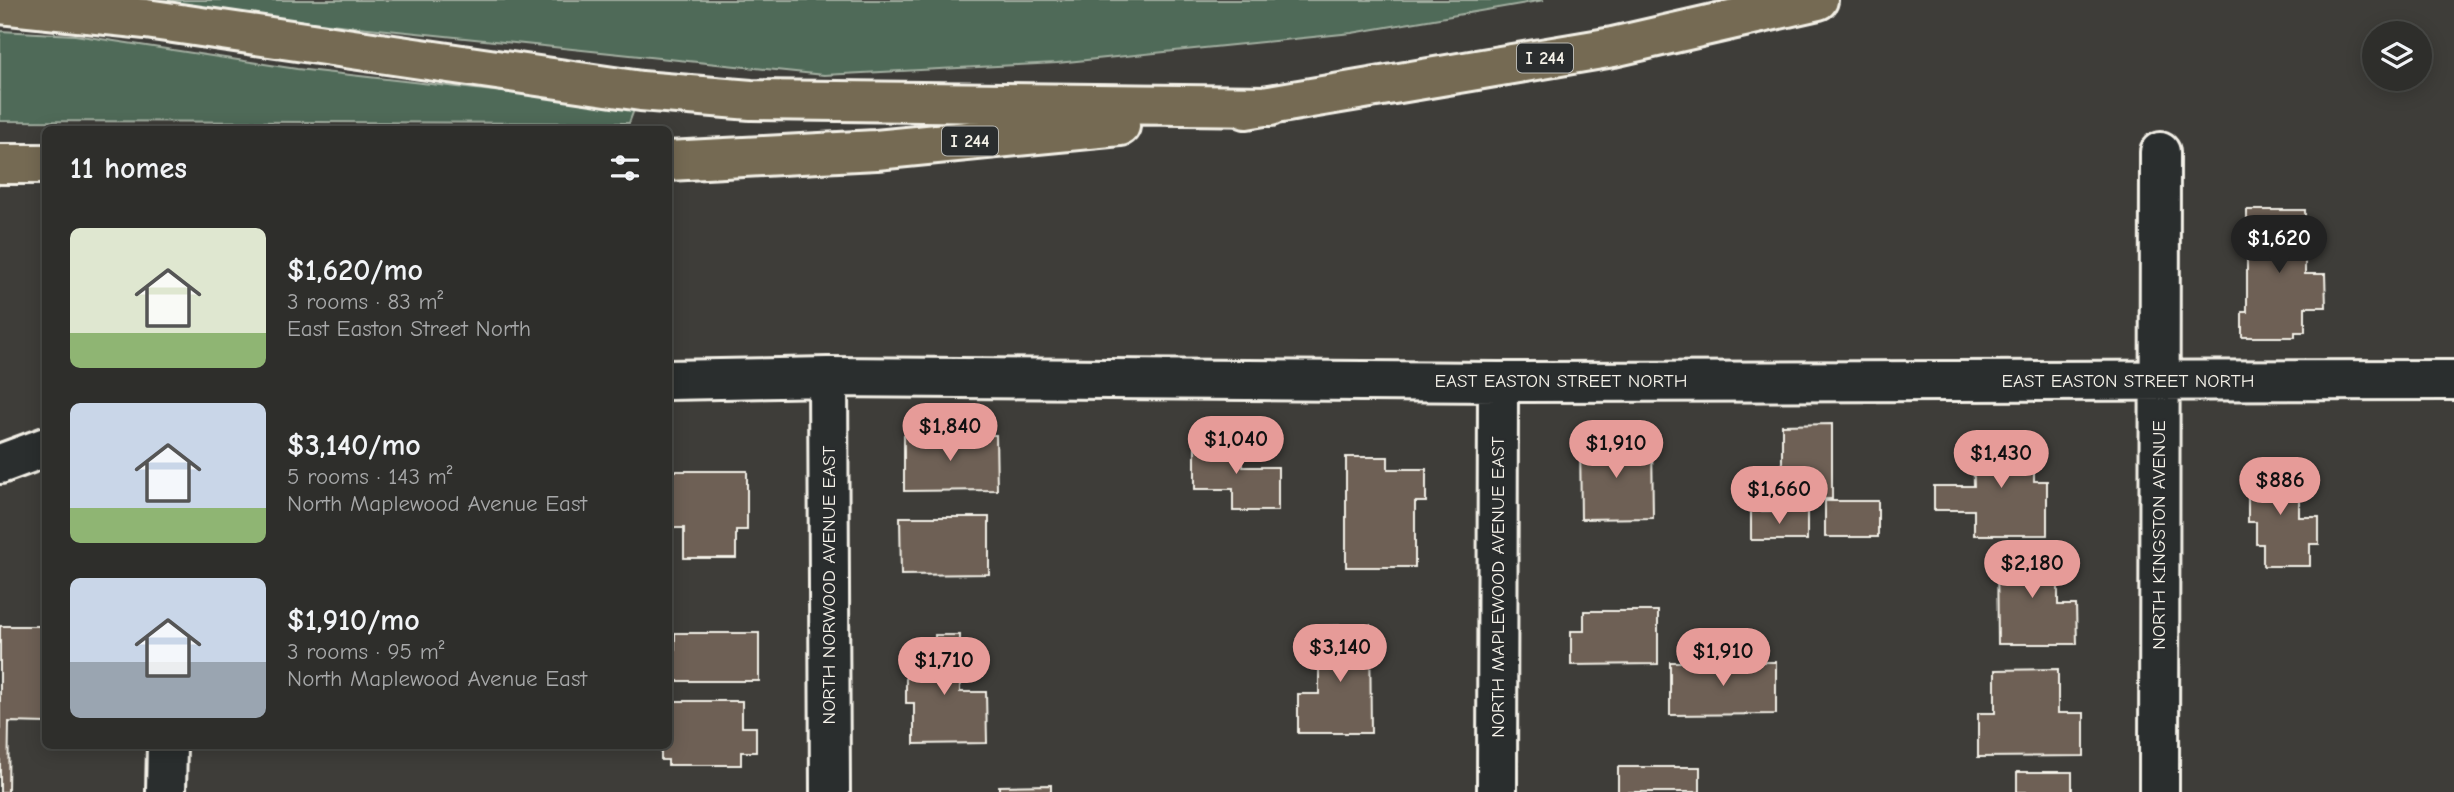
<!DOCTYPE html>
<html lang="en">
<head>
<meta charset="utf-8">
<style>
  body { margin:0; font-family:"Comic Neue",sans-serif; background:#363633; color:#f1f3f6; height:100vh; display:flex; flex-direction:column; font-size:26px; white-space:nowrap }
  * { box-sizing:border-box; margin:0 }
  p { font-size:23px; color:#a7a8a9 }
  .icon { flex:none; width:38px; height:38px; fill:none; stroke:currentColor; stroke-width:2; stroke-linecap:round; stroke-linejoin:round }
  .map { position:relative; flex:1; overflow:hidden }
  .details { position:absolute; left:42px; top:126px; width:630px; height:623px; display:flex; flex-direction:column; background:#2e2e2b; border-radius:10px; box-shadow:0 4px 18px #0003,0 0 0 2px #494a47 }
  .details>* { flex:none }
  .buttons { position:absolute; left:2362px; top:21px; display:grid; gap:14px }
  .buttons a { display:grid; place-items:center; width:70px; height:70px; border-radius:50%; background:#2e2e2b; box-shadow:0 4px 18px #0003,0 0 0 2px #494a47; font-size:35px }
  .price { position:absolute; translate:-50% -60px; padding:0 16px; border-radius:24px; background:#e69b98; color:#111; font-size:23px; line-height:46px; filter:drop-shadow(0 2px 4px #0008) }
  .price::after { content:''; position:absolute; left:50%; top:42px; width:21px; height:16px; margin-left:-10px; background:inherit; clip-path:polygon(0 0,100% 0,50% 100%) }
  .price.active { background:#222; color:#fff }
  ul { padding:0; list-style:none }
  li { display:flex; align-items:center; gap:21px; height:175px; padding:0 28px }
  li span { display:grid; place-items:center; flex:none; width:196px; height:140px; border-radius:10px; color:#555 }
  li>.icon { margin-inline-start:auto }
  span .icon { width:84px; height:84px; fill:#fffc; stroke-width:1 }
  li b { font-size:30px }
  h2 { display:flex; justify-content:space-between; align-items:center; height:84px; padding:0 28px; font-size:30px }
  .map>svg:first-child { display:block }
</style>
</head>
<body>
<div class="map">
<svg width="2454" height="792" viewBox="0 0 2454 792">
  <rect width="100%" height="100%" fill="#3e3d39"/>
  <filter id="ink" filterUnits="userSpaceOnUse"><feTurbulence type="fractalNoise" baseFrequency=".0143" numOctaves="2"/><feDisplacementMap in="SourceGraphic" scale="14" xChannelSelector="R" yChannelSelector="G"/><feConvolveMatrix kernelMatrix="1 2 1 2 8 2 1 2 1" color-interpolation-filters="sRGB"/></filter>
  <g filter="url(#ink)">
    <path fill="#506b59" stroke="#a2aea0" stroke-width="2" d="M147 0H1544L1352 33 1057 63 824 75 310 22Z
      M0 31 75 35 297 69 635 107 629 123 0 121Z"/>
    <path fill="#6e6154" stroke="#f4f1e8" stroke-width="2" d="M2247 210H2305V274H2325L2326 307H2305V332H2295V337H2242V312H2247Z
      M1832 424V499H1782V425Z
      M904 435H996L997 490 904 491Z
      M1211 435H1227V444H1243V467H1278V511H1233V489H1195V444H1212Z
      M1973 438H2034V481H2047V535H1974V510H1934V486H1974Z
      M1652 440 1653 518 1581 519 1580 441Z
      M1346 457H1388V469H1426V502H1415V567H1346Z
      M2248 468H2299V517H2319V544H2310V566H2263V544H2256V522H2248Z
      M668 471H747V530H736V558H684V528H668Z
      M1825 501H1878V537H1825Z
      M1751 511H1807V540H1751Z
      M900 517H989V574L901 575Z
      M2058 549V605H2076L2077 644H1998L1997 550Z
      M1584 611H1658V664L1571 665V631H1584Z
      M1370 625 1371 733H1298V694H1319V626Z
      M0 626H46V723L9 722 8 792H0Z
      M675 633H759V681H675Z
      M935 635H960V692H986L987 743 914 744V703H906V651H935Z
      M1670 662H1776V714L1670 715Z
      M2058 669V713H2084V756L1978 757V713H1995V670Z
      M669 701H742V727H756V752H741V765H668V760H661V746H668Z
      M1618 767H1700V792H1618Z
      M2017 772H2072V792H2017Z
      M1051 785V792H999V786Z"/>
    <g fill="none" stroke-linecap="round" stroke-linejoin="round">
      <g stroke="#f4f1e8" stroke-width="44">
        <path id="minor" d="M828 377 830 792
          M668 380 828 377 1498 382 2454 380
          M0 464 46 447
          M166 792 167 746
          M1497 792 1498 382
          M2159 792 2160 152"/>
      </g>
      <g stroke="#f4f1e8" stroke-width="44">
        <path id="highway" d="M0 4 146 19 641 91 751 100 1270 106
          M1246 109 1613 47 1818 0
          M668 161 876 150 1120 126
          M0 164H46"/>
      </g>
      <use href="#minor" stroke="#2a2d2e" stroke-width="38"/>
      <use href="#highway" stroke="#746b52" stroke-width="38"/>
    </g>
  </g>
  <g text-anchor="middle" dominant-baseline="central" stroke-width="5" stroke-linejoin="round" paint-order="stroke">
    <g fill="#2a2d2e" stroke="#b7b6b0" stroke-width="2">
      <rect x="1517" y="43.5" width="56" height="29" rx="5"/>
      <rect x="942" y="126.5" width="56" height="29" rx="5"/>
    </g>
    <g font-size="18" font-weight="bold" fill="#f4f1e8">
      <text x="1545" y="58">I 244</text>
      <text x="970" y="141">I 244</text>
    </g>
    <g font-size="19" fill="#f4f1e8" stroke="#2a2d2e">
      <text x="1561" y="381">EAST EASTON STREET NORTH</text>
      <text x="2128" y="381">EAST EASTON STREET NORTH</text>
      <text transform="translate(2159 535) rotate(-90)">NORTH KINGSTON AVENUE</text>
      <text transform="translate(829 585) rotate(-90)">NORTH NORWOOD AVENUE EAST</text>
      <text transform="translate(1498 587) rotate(-90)">NORTH MAPLEWOOD AVENUE EAST</text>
    </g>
  </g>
</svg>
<div class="buttons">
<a><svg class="icon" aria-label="layers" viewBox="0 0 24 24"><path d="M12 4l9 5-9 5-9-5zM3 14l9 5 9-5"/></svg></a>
</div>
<b class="price active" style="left:2279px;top:275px">$1,620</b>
<b class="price" style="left:950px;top:463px">$1,840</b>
<b class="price" style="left:1236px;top:476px">$1,040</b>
<b class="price" style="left:1616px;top:480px">$1,910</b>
<b class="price" style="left:2001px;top:490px">$1,430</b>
<b class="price" style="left:2280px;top:517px">$886</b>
<b class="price" style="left:1779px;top:526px">$1,660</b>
<b class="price" style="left:2032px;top:600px">$2,180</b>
<b class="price" style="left:1340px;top:684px">$3,140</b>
<b class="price" style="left:1723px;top:688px">$1,910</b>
<b class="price" style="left:944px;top:697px">$1,710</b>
<section class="details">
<h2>11 homes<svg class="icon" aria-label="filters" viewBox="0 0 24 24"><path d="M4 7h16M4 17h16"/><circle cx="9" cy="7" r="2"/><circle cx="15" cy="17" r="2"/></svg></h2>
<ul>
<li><span style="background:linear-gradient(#dfe7d0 75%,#8fb573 0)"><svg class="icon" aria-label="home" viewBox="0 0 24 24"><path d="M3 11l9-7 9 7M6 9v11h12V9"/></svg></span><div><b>$1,620/mo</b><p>3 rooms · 83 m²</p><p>East Easton Street North</p></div></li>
<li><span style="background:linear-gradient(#c9d6e8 75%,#8fb573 0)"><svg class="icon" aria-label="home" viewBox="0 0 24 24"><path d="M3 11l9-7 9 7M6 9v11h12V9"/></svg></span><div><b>$3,140/mo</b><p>5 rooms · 143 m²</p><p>North Maplewood Avenue East</p></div></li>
<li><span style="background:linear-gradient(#c9d6e8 60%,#9aa5b1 0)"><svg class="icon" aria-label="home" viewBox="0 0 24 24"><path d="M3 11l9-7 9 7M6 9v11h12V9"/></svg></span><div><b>$1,910/mo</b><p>3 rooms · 95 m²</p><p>North Maplewood Avenue East</p></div></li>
</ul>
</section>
</div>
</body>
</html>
